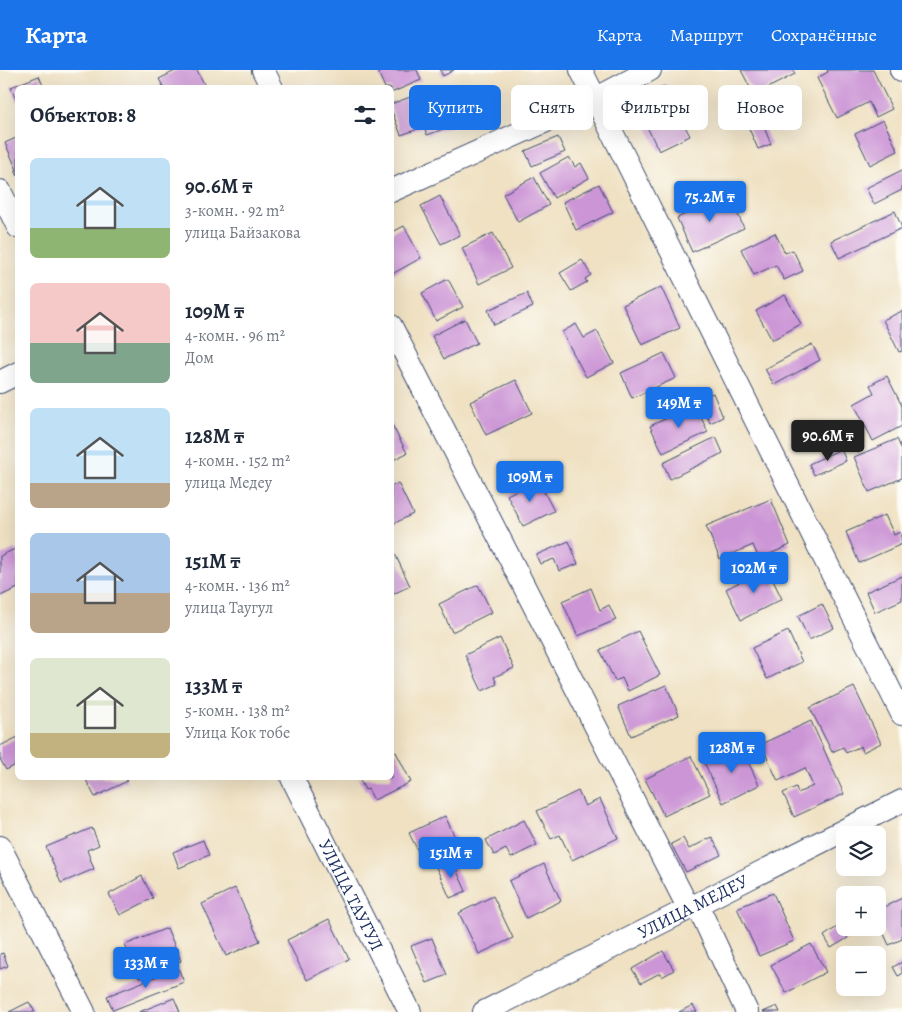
<!DOCTYPE html>
<html lang="ru">
<head>
<meta charset="utf-8">
<style>
  body { margin:0; font-family:Alegreya,serif; background:#f6f6f7; color:#1f2937; height:100vh; display:flex; flex-direction:column; font-size:19px; white-space:nowrap }
  * { box-sizing:border-box; margin:0 }
  p { font-size:16px; color:#747a83 }
  .icon { flex:none; width:28px; height:28px; fill:none; stroke:currentColor; stroke-width:2; stroke-linecap:round; stroke-linejoin:round }
  .map { position:relative; flex:1; overflow:hidden }
  .panel { position:absolute; left:15px; top:15px; width:379px; height:695px; display:flex; flex-direction:column; background:#fff; border-radius:8px; box-shadow:0 5px 20px #0002 }
  .panel>* { flex:none }
  .banner { position:absolute; left:409px; top:15px; width:418px; height:45px; display:flex; gap:10px }
  .tools { position:absolute; left:836px; top:756px; display:grid; gap:10px }
  .tools a { display:grid; place-items:center; width:50px; height:50px; border-radius:8px; background:#fff; box-shadow:0 5px 20px #0002; font-size:25px }
  .price { position:absolute; translate:-50% -42px; padding:0 11px; border-radius:5px; background:#1a73e8; color:#fff; font-size:16px; line-height:32px; filter:drop-shadow(0 1px 2px #0008) }
  .price::after { content:''; position:absolute; left:50%; top:30px; width:15px; height:11px; margin-left:-8px; background:inherit; clip-path:polygon(0 0,100% 0,50% 100%) }
  .price.on { background:#222; color:#fff }
  ul { padding:0; list-style:none }
  li { display:flex; align-items:center; gap:15px; height:125px; padding:0 15px }
  li span { display:grid; place-items:center; flex:none; width:140px; height:100px; border-radius:8px; color:#555 }
  li>.icon { margin-inline-start:auto }
  span .icon { width:60px; height:60px; fill:#fffc; stroke-width:1 }
  li b { font-size:21px }
  h2 { display:flex; justify-content:space-between; align-items:center; height:60px; padding:0 15px; font-size:21px }
  .pill { padding:0 18px; border-radius:8px; background:#fff; box-shadow:0 5px 20px #0002; font-size:18px; line-height:45px }
  .pill.on { background:#1a73e8; color:#fff }
  header { display:flex; align-items:center; gap:30px; box-sizing:border-box; height:70px; padding:0 25px; background:#1a73e8; color:#fff }
  header strong { font-size:24px }
  nav { display:flex; gap:28px; margin-inline-start:auto; font-size:18px }
  .map>svg:first-child { display:block }
</style>
</head>
<body>
<header>
<strong>Карта</strong>
<nav><a>Карта</a><a>Маршрут</a><a>Сохранённые</a></nav>
</header>
<div class="map">
<svg width="902" height="942" viewBox="0 0 902 942">
  <rect width="100%" height="100%" fill="#fdfcf7"/>
  <filter id="ink" filterUnits="userSpaceOnUse"><feTurbulence type="fractalNoise" baseFrequency=".02" numOctaves="2"/><feDisplacementMap in="SourceGraphic" scale="10" xChannelSelector="R" yChannelSelector="G"/><feConvolveMatrix kernelMatrix="1 2 1 2 8 2 1 2 1" color-interpolation-filters="sRGB"/></filter>
  <filter id="wash" filterUnits="userSpaceOnUse"><feTurbulence type="fractalNoise" baseFrequency=".0096" numOctaves="4" result="noise"/><feDisplacementMap in="SourceGraphic" scale="20" xChannelSelector="R" yChannelSelector="G"/><feGaussianBlur stdDeviation="1.12" result="paint"/><feColorMatrix in="noise" values="0 0 0 0 0 0 0 0 0 0 0 0 0 0 0 0 0 1.4 0 .05"/><feComposite in="paint" operator="in"/></filter>
  <g filter="url(#wash)">
    <rect width="100%" height="100%" fill="#efe1c2"/>
    <g id="blocks">
      <path fill="#cc95d6" d="M177 0H197L206 18H164L159 9Z
        M377 0H417L421 10 391 23V18H385Z
        M440 0H454L443 6Z
        M741 0H793L795 4 754 25Z
        M827 0H873L892 39 876 47 869 32 837 48 817 8 828 2Z
        M39 6 44 18H18L17 33 11 17Z
        M665 16 690 66 659 81 634 31Z
        M427 21 437 49 448 45 452 56 427 65 424 57 401 65 391 39V34Z
        M760 48 771 74 758 79 747 54Z
        M883 50 898 81 870 95 855 64Z
        M18 67V106L15 101 17 100 5 73Z
        M558 67 565 82 532 96 525 81Z
        M569 87 575 97 581 93 589 108 554 128 540 103Z
        M902 100V120L874 134 866 118Z
        M534 107 549 135 518 152 503 124Z
        M599 114 613 142 576 160 563 132Z
        M729 124 744 158 692 182 677 148Z
        M440 126 460 165 441 174 421 136Z
        M895 141 902 158 839 188 831 171Z
        M404 156 421 188 392 204 391 163Z
        M493 163 511 198 479 214 462 178Z
        M775 163 785 183 793 180 803 201 784 210 776 195 754 205 741 179Z
        M582 190 591 205 585 209 587 212 571 221 560 203Z
        M448 209 463 237 436 251 422 223Z
        M661 217 680 258 642 275 623 235Z
        M527 223 533 237 494 255 488 240Z
        M785 225 801 254 772 270 756 241Z
        M902 241V281L899 282 883 250Z
        M465 249 477 273 444 289 432 266Z
        M576 254 584 268 597 261 614 293 586 307 562 262Z
        M812 274 820 290 774 315 765 299Z
        M664 283 676 308 632 328 621 303Z
        M887 306 902 336V356L873 371 854 334 874 323 870 315Z
        M516 310 532 343 486 365 470 332Z
        M713 323 723 347 710 353 699 329Z
        M695 335 708 362 663 383 650 356Z
        M391 353 407 383 391 391Z
        M716 367 723 383 670 409 663 393Z
        M897 369 902 380V408L869 422 854 387Z
        M841 379 846 391 814 405 809 394Z
        M538 410 554 441 523 456 507 425Z
        M398 413 413 444 391 455V417Z
        M771 429 790 475 759 489 753 475 720 489 706 456Z
        M885 445 894 465 900 462 902 474 859 493 846 462Z
        M569 471 578 494 559 501 554 489 540 494 536 485Z
        M15 479 18 485V518L0 526V486Z
        M395 484 410 516 391 525V486Z
        M767 498 782 529 741 550 726 519Z
        M902 506V530L875 542 866 522Z
        M478 515 492 542 452 562 439 534Z
        M591 518 600 540 609 535 616 550 578 566 562 531Z
        M822 534 834 558 809 570 798 546Z
        M638 561 660 605 628 621 622 608 615 611 600 580Z
        M788 561 802 592 767 609 752 578Z
        M500 568 514 598 494 607 497 614 482 621 465 585Z
        M666 615 679 645 631 666 618 636Z
        M854 617 881 673 863 682 861 676 846 683 843 677 832 682 810 638Z
        M811 651 844 724 794 747 783 723 796 717 798 723 813 716 805 698 778 711 761 674Z
        M18 667V694L6 700 0 689V676Z
        M740 674 759 715 723 733 704 692Z
        M396 682 411 712 374 730 368 719 365 720 359 708H391V684Z
        M691 686 710 724 664 746 645 709Z
        M85 708H125L127 711 95 727Z
        M578 721 585 736 600 729 618 768 572 790 560 765 551 769 537 741Z
        M445 746 459 776 424 793 409 763Z
        M524 750 537 775 511 788 506 779 494 785 486 770Z
        M92 758 99 775 87 780 94 799 61 813 46 777Z
        M712 767 721 785 686 802 671 774 683 768 689 779Z
        M203 770 209 785 179 798 173 782Z
        M452 790 466 821 450 828 436 797Z
        M544 794 561 831 526 848 509 811Z
        M142 806 153 828 120 845 109 824Z
        M235 818 260 871 226 886 202 834Z
        M773 823 794 871 759 886 737 838Z
        M493 826 513 868 479 884 459 843Z
        M902 828V869L889 875 878 851V840Z
        M329 849 349 889 307 910 287 870Z
        M840 855 848 868 831 878 824 866Z
        M167 858 181 891 139 908 125 875Z
        M432 868 447 905 427 913 411 876Z
        M811 874 826 902 786 923 771 895Z
        M663 881 674 900 662 907 660 903 641 913 632 899Z
        M3 883 8 896 0 899V884Z
        M902 892V904L898 906 893 897Z
        M178 898 184 912 113 940 107 926Z
        M174 928 180 942H139Z
        M29 932 35 942H9Z
        M693 935 697 942H679Z
        M777 936 780 942H763Z"/>
    </g>
  </g>
  <g filter="url(#ink)">
    <use href="#blocks" fill-opacity="0" stroke="#3b4a6d" stroke-width="1"/>
    <g fill="none" stroke-linecap="round" stroke-linejoin="round">
      <g stroke="#3b4a6d" stroke-width="24">
        <g id="minor">
          <path d="M263 0 272 18"/>
          <path d="M581 0 902 644"/>
          <path d="M901 0 902 1"/>
          <path d="M0 121 18 157"/>
          <path d="M391 121 595 29 650 0"/>
          <path d="M391 256 689 839"/>
          <path d="M0 312 18 303"/>
          <path id="s1" d="M292 708 410 942"/>
          <path d="M0 777 84 942"/>
          <path d="M697 834 747 942"/>
          <path id="s2" d="M484 942 902 731"/>
        </g>
      </g>
      <use href="#minor" stroke="#fff" stroke-width="22"/>
    </g>
  </g>
  <g text-anchor="middle" dominant-baseline="central" stroke-width="5" stroke-linejoin="round" paint-order="stroke">
    <g font-size="18" fill="#1b2f5e" stroke="#fdfcf7">
      <text stroke="none"><textPath href="#s1" startOffset="131">УЛИЦА ТАУГУЛ</textPath></text>
      <text stroke="none"><textPath href="#s2" startOffset="234">УЛИЦА МЕДЕУ</textPath></text>
    </g>
  </g>
</svg>
<div class="tools">
<a><svg class="icon" aria-label="layers" viewBox="0 0 24 24"><path d="M12 4l9 5-9 5-9-5zM3 14l9 5 9-5"/></svg></a>
<a>+</a>
<a>−</a>
</div>
<b class="price" style="left:710px;top:153px">75.2M ₸</b>
<b class="price" style="left:679px;top:359px">149M ₸</b>
<b class="price on" style="left:828px;top:392px">90.6M ₸</b>
<b class="price" style="left:530px;top:433px">109M ₸</b>
<b class="price" style="left:754px;top:524px">102M ₸</b>
<b class="price" style="left:732px;top:704px">128M ₸</b>
<b class="price" style="left:451px;top:809px">151M ₸</b>
<b class="price" style="left:146px;top:919px">133M ₸</b>
<div class="banner">
<a class="pill on">Купить</a>
<a class="pill">Снять</a>
<a class="pill">Фильтры</a>
<a class="pill">Новое</a>
</div>
<section class="panel">
<h2>Объектов: 8<svg class="icon" aria-label="filters" viewBox="0 0 24 24"><path d="M4 7h16M4 17h16"/><circle cx="9" cy="7" r="2"/><circle cx="15" cy="17" r="2"/></svg></h2>
<ul>
<li><span style="background:linear-gradient(#bfe0f5 70%,#8fb573 0)"><svg class="icon" aria-label="home" viewBox="0 0 24 24"><path d="M3 11l9-7 9 7M6 9v11h12V9"/></svg></span><div><b>90.6M ₸</b><p>3-комн. · 92 m²</p><p>улица Байзакова</p></div></li>
<li><span style="background:linear-gradient(#f6c9c9 60%,#7fa58c 0)"><svg class="icon" aria-label="home" viewBox="0 0 24 24"><path d="M3 11l9-7 9 7M6 9v11h12V9"/></svg></span><div><b>109M ₸</b><p>4-комн. · 96 m²</p><p>Дом</p></div></li>
<li><span style="background:linear-gradient(#bfe0f5 75%,#b9a48a 0)"><svg class="icon" aria-label="home" viewBox="0 0 24 24"><path d="M3 11l9-7 9 7M6 9v11h12V9"/></svg></span><div><b>128M ₸</b><p>4-комн. · 152 m²</p><p>улица Медеу</p></div></li>
<li><span style="background:linear-gradient(#a9c7e8 60%,#b9a48a 0)"><svg class="icon" aria-label="home" viewBox="0 0 24 24"><path d="M3 11l9-7 9 7M6 9v11h12V9"/></svg></span><div><b>151M ₸</b><p>4-комн. · 136 m²</p><p>улица Таугул</p></div></li>
<li><span style="background:linear-gradient(#dfe7d0 75%,#c2b280 0)"><svg class="icon" aria-label="home" viewBox="0 0 24 24"><path d="M3 11l9-7 9 7M6 9v11h12V9"/></svg></span><div><b>133M ₸</b><p>5-комн. · 138 m²</p><p>Улица Кок тобе</p></div></li>
</ul>
</section>
</div>
</body>
</html>
